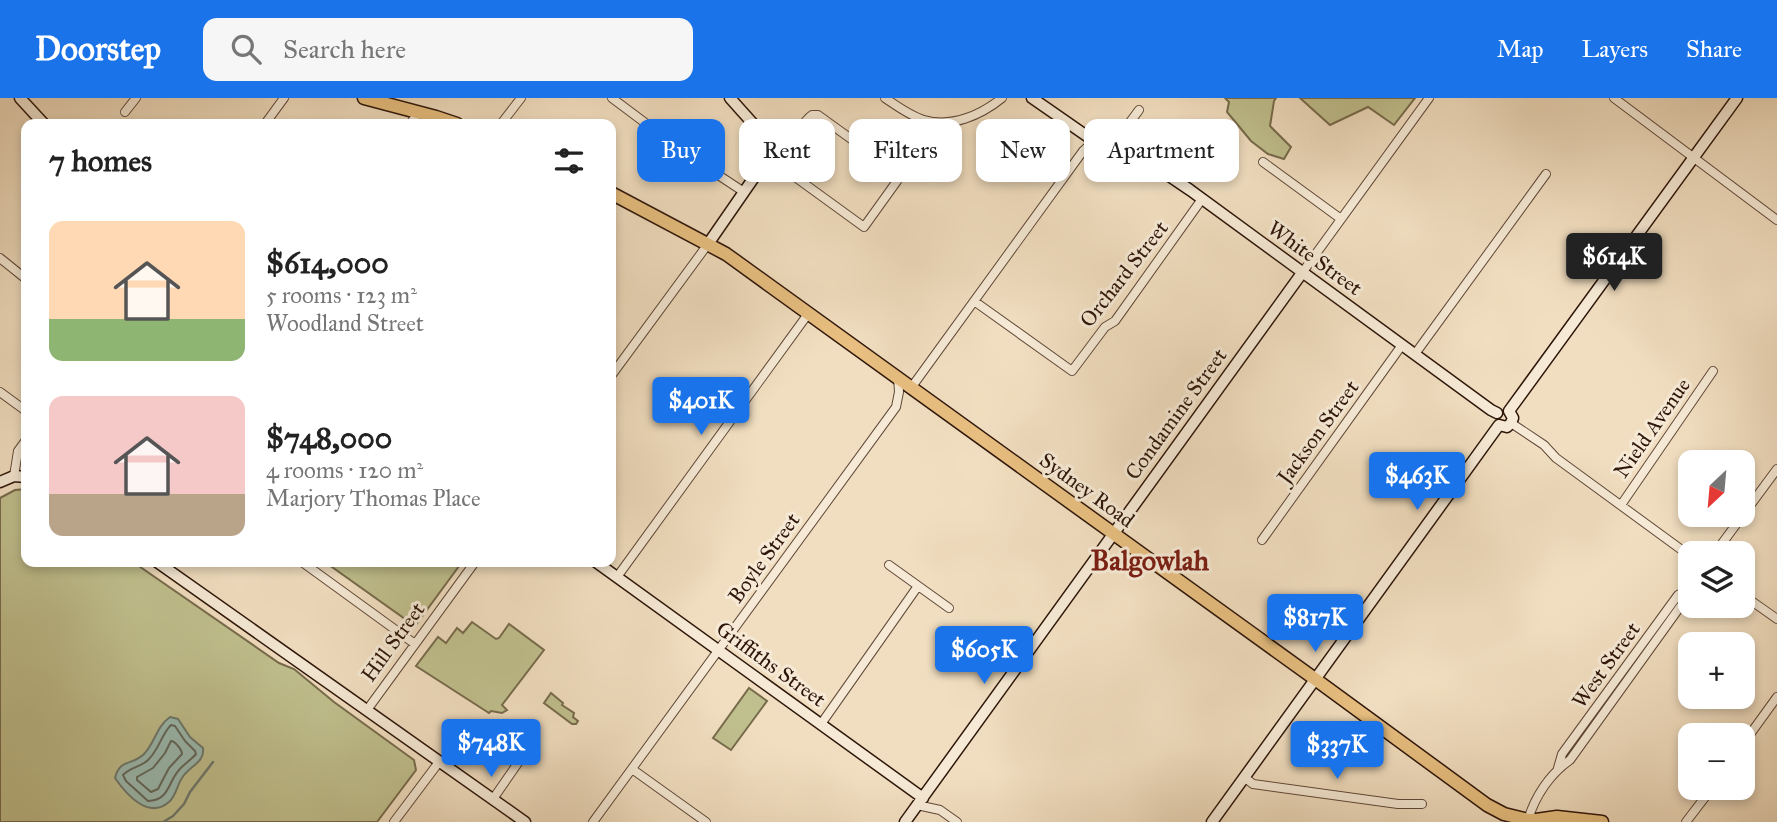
<!DOCTYPE html>
<html lang="en">
<head>
<meta charset="utf-8">
<style>
  body { margin:0; font-family:"IM FELL Great Primer",serif; background:#f6f6f6; color:#222; height:100vh; display:flex; flex-direction:column; font-size:26px; white-space:nowrap }
  * { box-sizing:border-box; margin:0 }
  p { font-size:23px; color:#767676 }
  .icon { flex:none; width:38px; height:38px; fill:none; stroke:currentColor; stroke-width:2; stroke-linecap:round; stroke-linejoin:round }
  .map { position:relative; flex:1; overflow:hidden }
  .drawer { position:absolute; left:21px; top:21px; width:595px; height:448px; display:flex; flex-direction:column; background:#fff; border-radius:14px; box-shadow:0 4px 10px #0003 }
  .drawer>* { flex:none }
  .guide { position:absolute; left:637px; top:21px; width:665px; height:63px; display:flex; gap:14px }
  .needle { width:46px; rotate:206deg }
  .buttons { position:absolute; left:1678px; top:352px; display:grid; gap:14px }
  .buttons a { display:grid; place-items:center; width:77px; height:77px; border-radius:14px; background:#fff; box-shadow:0 4px 10px #0003; font-size:35px }
  .price { position:absolute; translate:-50% -60px; padding:0 16px; border-radius:7px; background:#1a73e8; color:#fff; font-size:23px; line-height:46px; filter:drop-shadow(0 2px 4px #0008) }
  .price::after { content:''; position:absolute; left:50%; top:42px; width:21px; height:16px; margin-left:-10px; background:inherit; clip-path:polygon(0 0,100% 0,50% 100%) }
  .price.current { background:#222; color:#fff }
  ul { padding:0; list-style:none }
  li { display:flex; align-items:center; gap:21px; height:175px; padding:0 28px }
  li span { display:grid; place-items:center; flex:none; width:196px; height:140px; border-radius:14px; color:#555 }
  li>.icon { margin-inline-start:auto }
  span .icon { width:84px; height:84px; fill:#fffc; stroke-width:1 }
  li b { font-size:30px }
  h2 { display:flex; justify-content:space-between; align-items:center; height:84px; padding:0 28px; font-size:30px }
  .tag { padding:0 24px; border-radius:14px; background:#fff; box-shadow:0 4px 10px #0003; font-size:24px; line-height:63px }
  .tag.current { background:#1a73e8; color:#fff }
  header { display:flex; align-items:center; gap:42px; box-sizing:border-box; height:98px; padding:0 35px; background:#1a73e8; color:#fff }
  header strong { font-size:33px }
  nav { display:flex; gap:38px; margin-inline-start:auto; font-size:24px }
  .search { width:490px; height:63px; background:#f6f6f6; display:flex; align-items:center; gap:18px; box-sizing:border-box; padding:0 24px; border-radius:14px; color:#767676; font-size:26px }
  .map>svg:first-child { display:block }
</style>
</head>
<body>
<header>
<strong>Doorstep</strong>
<div class="search"><svg class="icon" aria-label="search" viewBox="0 0 24 24"><circle cx="10" cy="10" r="6"/><path d="M15 15l6 6"/></svg>Search here</div>
<nav><a>Map</a><a>Layers</a><a>Share</a></nav>
</header>
<div class="map">
<svg width="1777" height="724" viewBox="0 0 1777 724">
  <rect width="100%" height="100%" fill="#f1dec0"/>
  <filter id="stains"><feTurbulence type="fractalNoise" baseFrequency=".00286" numOctaves="4"/><feColorMatrix values="0 0 0 0 .2 0 0 0 0 .09 0 0 0 0 .02 0 0 0 .5 -.17"/></filter>
  <radialGradient id="worn" r=".72"><stop offset=".6" stop-color="#630" stop-opacity="0"/><stop offset="1" stop-color="#630" stop-opacity=".3"/></radialGradient>
  <path fill="#c0c08e" stroke="#776b4c" stroke-width="2" d="M1225 0H1276L1274 3 1270 28 1291 49 1284 61 1268 56 1251 43 1227 14 1229 4Z
    M1300 0H1415L1394 27 1368 9 1330 27Z
    M26 391V464H133L279 565 294 571 334 604 414 662 416 672 377 724H0V400L15 392Z
    M325 464H462L415 528Z
    M472 524 496 541 499 540 509 526 544 552 502 607 507 612 502 615 491 613 489 615 416 568 438 539 446 545 457 530 463 535Z
    M749 590 767 603 731 652 713 640Z
    M551 595 563 605 562 607 574 615 573 619 578 623 576 626H572L544 605Z"/>
  <path fill="#9bbcb2" stroke="#6f7a6f" stroke-width="2" d="M170 619 178 621 190 639 203 650C205 665 189 668 182 680 177 687 176 698 169 704 148 722 126 696 115 680 120 660 132 668 144 656 155 645 156 629 170 619Z"/>
  <g fill="none" stroke-linecap="round" stroke-linejoin="round">
    <path stroke="#64695e" stroke-width="2" d="M171 627 175 628 185 643 195 653 196 656C191 662 184 666 179 672 168 684 169 703 148 703L126 683 123 677C130 669 141 669 148 662 159 652 161 637 171 627Z
      M171 643C175 643 182 652 182 656L169 670 158 691 151 694 137 682V679L153 670 165 655Z"/>
    <path stroke="#6f7a6f" stroke-width="2.5" d="M163 724 173 718 184 706 190 694 213 664"/>
    <g stroke="#5f4838" stroke-width="10">
      <path id="street" d="M612 0 688 57 744 94
        M885 0C897 8 910 18 924 22 952 30 981 17 1002 0
        M1614 0 1777 122
        M125 14 136 0
        M265 26 284 0
        M410 26 419 14
        M501 26 521 0
        M1117 51 1119 39 1139 12
        M769 60 864 129 897 83 894 72 818 17H812C798 27 792 52 773 52
        M1263 64 1341 121
        M0 160 26 181
        M1302 175 1429 0
        M974 203 1072 273 1105 229 1115 223 1202 101
        M1415 256 1546 76
        M611 278 708 146
        M911 290 1083 53 1094 43
        M0 294 26 313
        M1511 325 1544 347 1556 360 1690 458
        M14 378 18 353 26 342
        M1621 407 1713 273
        M1262 442 1402 247
        M1715 455 1777 371
        M302 464 415 546
        M889 467 949 510
        M617 479 808 216
        M1743 497 1777 521
        M367 612 475 464
        M821 626 918 488
        M1743 646 1777 599
        M1558 670 1562 656 1678 497 1690 490
        M632 671 706 724
        M1244 679 1253 686 1398 706H1422
        M493 701 520 662 528 657
        M917 707 940 712 957 724
        M1528 722C1535 698 1550 676 1570 662L1685 502 1690 489
        M394 724 439 664
        M593 724 896 309 899 294 898 280
        M1686 724 1712 690"/>
    </g>
    <g stroke="#2e160a" stroke-width="13">
      <path id="secondary" d="M20 0 44 26
        M1032 0 1094 43 1140 58 1190 92 1491 312 1497 315
        M708 146 773 52 772 47 730 0
        M1509 313 1737 0
        M1499 327 1507 329 1511 325 1513 320 1509 313
        M0 384 14 378 26 379
        M157 464 525 724
        M596 464 923 700
        M905 724 1302 175
        M1212 724 1499 327"/>
    </g>
    <g stroke="#2e160a" stroke-width="15">
      <path id="primary" d="M364 0 436 19 457 26
        M611 95 726 156 1315 581 1487 707 1504 716 1528 722H1536L1557 719 1602 724"/>
    </g>
    <use href="#street" stroke="#f6ead6" stroke-width="8"/>
    <use href="#secondary" stroke="#f6ead6" stroke-width="10"/>
    <use href="#primary" stroke="#e8bf80" stroke-width="12"/>
  </g>
  <g text-anchor="middle" dominant-baseline="central" stroke-width="6" stroke-linejoin="round" paint-order="stroke">
    <g font-size="21" fill="#2e160a" stroke="#f6ead6">
      <text transform="translate(1315 160) rotate(36)">White Street</text>
      <text transform="translate(1124 176) rotate(-52)">Orchard Street</text>
      <text transform="translate(1176 316) rotate(-54)">Condamine Street</text>
      <text transform="translate(1652 330) rotate(-55)">Nield Avenue</text>
      <text transform="translate(1318 334) rotate(-54)">Jackson Street</text>
      <text transform="translate(1087 392) rotate(36)">Sydney Road</text>
      <text transform="translate(764 460) rotate(-54)">Boyle Street</text>
      <text transform="translate(393 544) rotate(-54)">Hill Street</text>
      <text transform="translate(771 566) rotate(36)">Griffiths Street</text>
      <text transform="translate(1606 567) rotate(-54)">West Street</text>
    </g>
    <g font-size="28" font-weight="bold" fill="#7a1f14" stroke="#f6ead6">
      <text x="1150" y="462">Balgowlah</text>
    </g>
  </g>
  <rect width="100%" height="100%" filter="url(#stains)"/>
  <rect width="100%" height="100%" fill="url(#worn)"/>
</svg>
<div class="buttons">
<a><svg class="needle" viewBox="-14 -14 28 28"><path d="M0-13l5 13h-10z" fill="#e53935"/><path d="M0 13l5-13h-10z" fill="#767676"/></svg></a>
<a><svg class="icon" aria-label="layers" viewBox="0 0 24 24"><path d="M12 4l9 5-9 5-9-5zM3 14l9 5 9-5"/></svg></a>
<a>+</a>
<a>−</a>
</div>
<b class="price current" style="left:1614px;top:195px">$614K</b>
<b class="price" style="left:701px;top:339px">$401K</b>
<b class="price" style="left:1417px;top:414px">$463K</b>
<b class="price" style="left:1315px;top:556px">$817K</b>
<b class="price" style="left:984px;top:588px">$605K</b>
<b class="price" style="left:491px;top:681px">$748K</b>
<b class="price" style="left:1337px;top:683px">$337K</b>
<div class="guide">
<a class="tag current">Buy</a>
<a class="tag">Rent</a>
<a class="tag">Filters</a>
<a class="tag">New</a>
<a class="tag">Apartment</a>
</div>
<section class="drawer">
<h2>7 homes<svg class="icon" aria-label="filters" viewBox="0 0 24 24"><path d="M4 7h16M4 17h16"/><circle cx="9" cy="7" r="2"/><circle cx="15" cy="17" r="2"/></svg></h2>
<ul>
<li><span style="background:linear-gradient(#ffd9b3 70%,#8fb573 0)"><svg class="icon" aria-label="home" viewBox="0 0 24 24"><path d="M3 11l9-7 9 7M6 9v11h12V9"/></svg></span><div><b>$614,000</b><p>5 rooms · 123 m²</p><p>Woodland Street</p></div></li>
<li><span style="background:linear-gradient(#f6c9c9 70%,#b9a48a 0)"><svg class="icon" aria-label="home" viewBox="0 0 24 24"><path d="M3 11l9-7 9 7M6 9v11h12V9"/></svg></span><div><b>$748,000</b><p>4 rooms · 120 m²</p><p>Marjory Thomas Place</p></div></li>
</ul>
</section>
</div>
</body>
</html>
